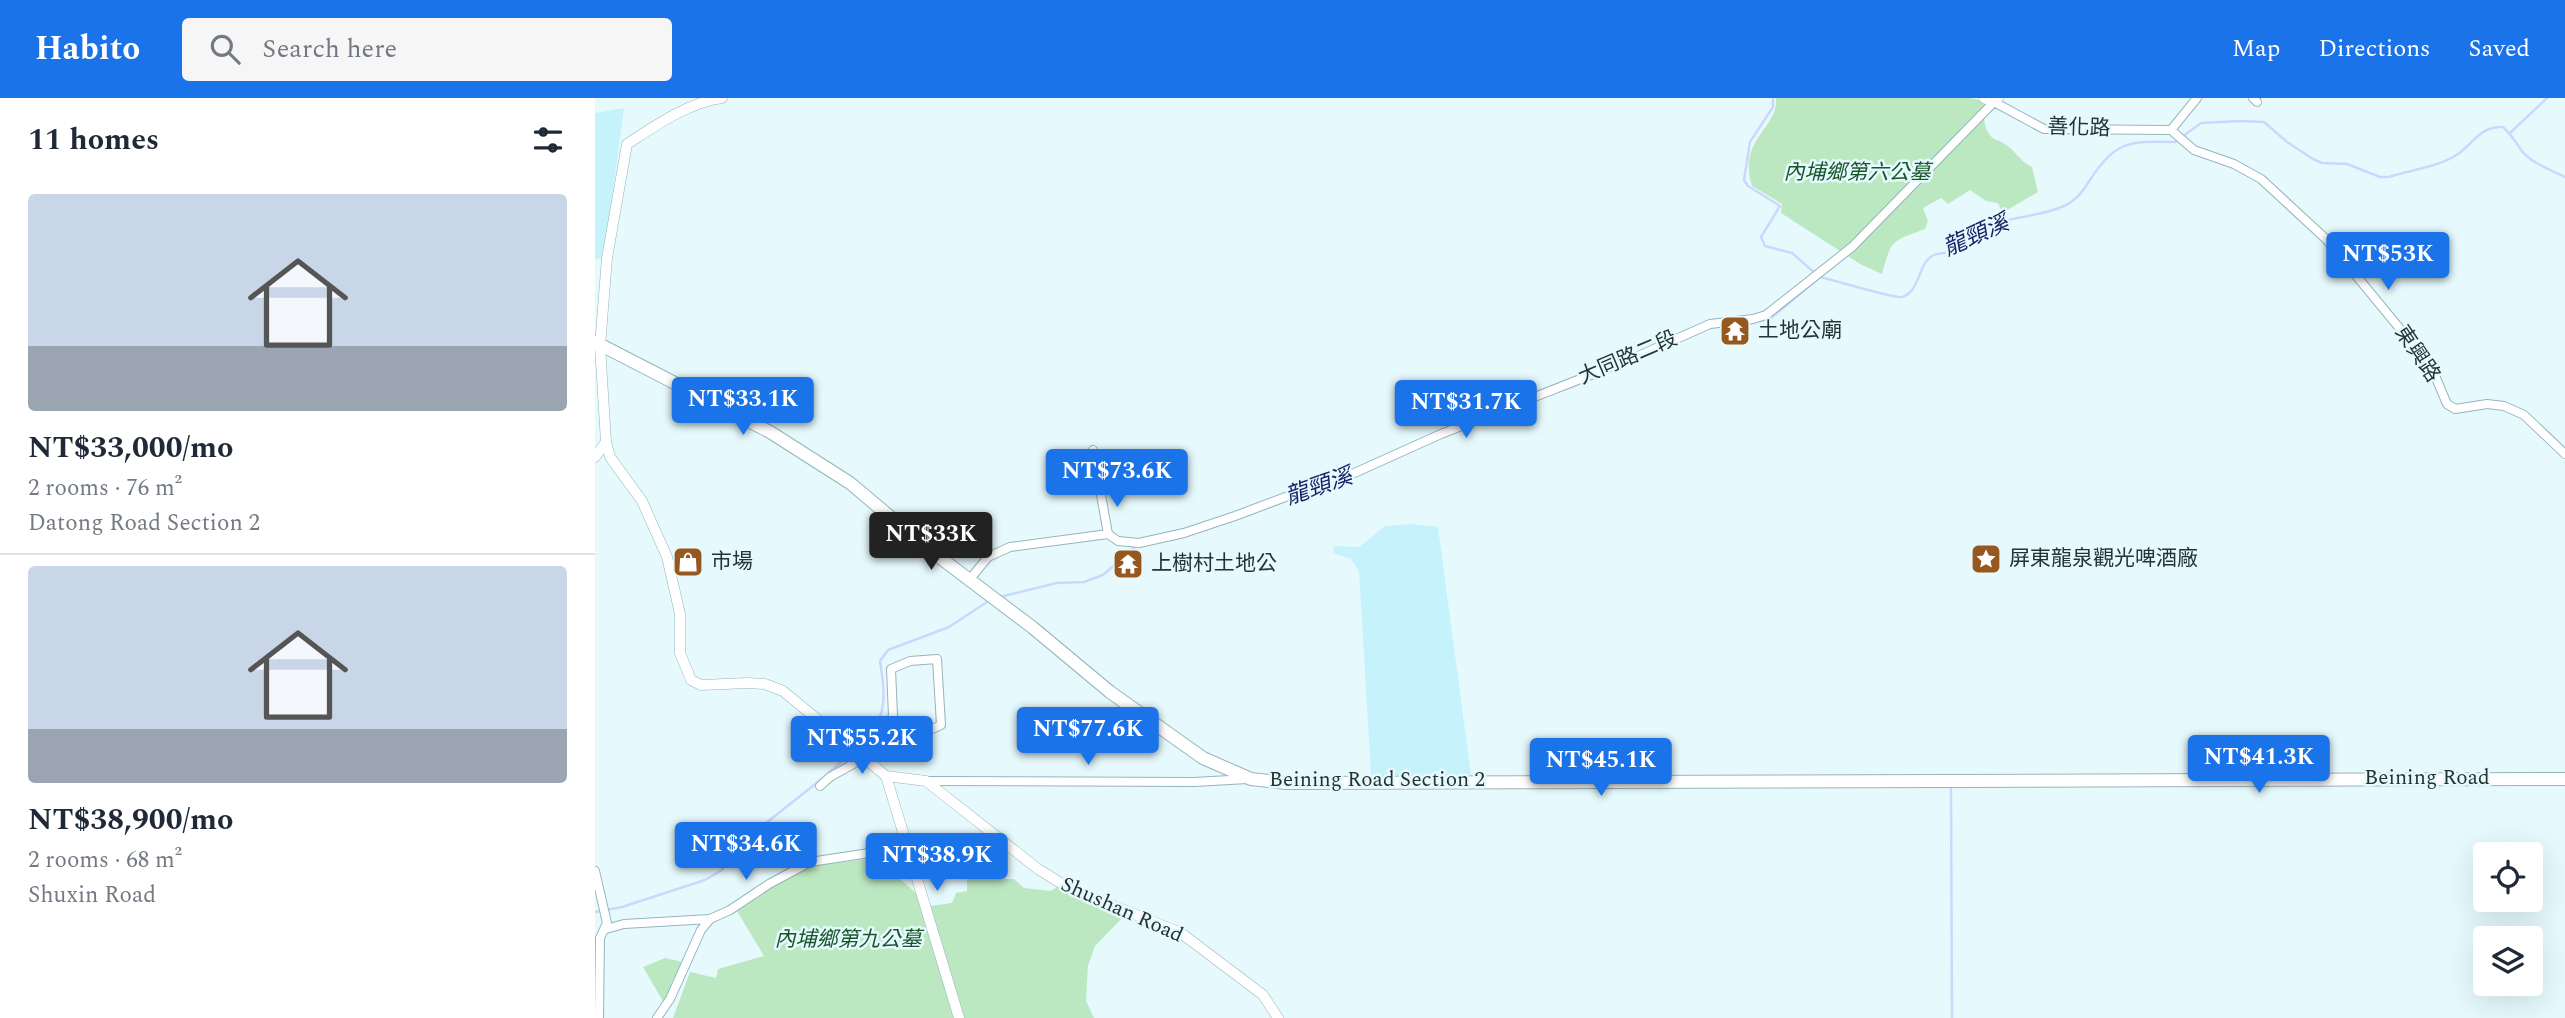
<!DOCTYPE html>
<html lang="en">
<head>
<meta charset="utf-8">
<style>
  body { margin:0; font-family:Spectral,"Noto Sans TC",serif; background:#f6f6f7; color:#1f2937; height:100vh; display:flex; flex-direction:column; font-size:26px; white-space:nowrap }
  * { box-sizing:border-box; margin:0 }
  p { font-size:23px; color:#747a83 }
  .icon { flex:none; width:38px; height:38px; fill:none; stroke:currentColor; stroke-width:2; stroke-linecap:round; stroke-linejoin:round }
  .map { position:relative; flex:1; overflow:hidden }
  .drawer { display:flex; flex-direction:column; background:#fff; width:595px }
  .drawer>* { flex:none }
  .tools { position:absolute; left:1878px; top:744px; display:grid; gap:14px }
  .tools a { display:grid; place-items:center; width:70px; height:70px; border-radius:7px; background:#fff; box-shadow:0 7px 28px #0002; font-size:35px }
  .price { position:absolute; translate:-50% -60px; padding:0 16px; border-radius:7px; background:#1a73e8; color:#fff; font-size:23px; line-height:46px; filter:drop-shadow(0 2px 4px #0008) }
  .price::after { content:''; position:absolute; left:50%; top:42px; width:21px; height:16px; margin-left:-10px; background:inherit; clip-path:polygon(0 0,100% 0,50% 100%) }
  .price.active { background:#222; color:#fff }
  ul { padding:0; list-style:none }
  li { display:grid; align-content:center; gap:14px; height:371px; padding:0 28px }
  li+li { border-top:2px solid #e0e1e3 }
  li span { display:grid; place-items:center; height:217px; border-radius:7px; color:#555 }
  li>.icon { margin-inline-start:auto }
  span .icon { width:126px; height:126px; fill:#fffc; stroke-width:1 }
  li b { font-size:30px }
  h2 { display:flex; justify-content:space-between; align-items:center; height:84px; padding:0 28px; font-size:30px }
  header { display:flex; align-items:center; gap:42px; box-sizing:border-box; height:98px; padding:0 35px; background:#1a73e8; color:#fff }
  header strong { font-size:33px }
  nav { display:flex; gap:38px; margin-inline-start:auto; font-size:24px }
  .search { width:490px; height:63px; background:#f6f6f7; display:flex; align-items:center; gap:18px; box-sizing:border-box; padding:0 24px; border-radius:7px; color:#747a83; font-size:26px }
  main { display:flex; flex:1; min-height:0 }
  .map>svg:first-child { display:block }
</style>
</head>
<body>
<header>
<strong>Habito</strong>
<div class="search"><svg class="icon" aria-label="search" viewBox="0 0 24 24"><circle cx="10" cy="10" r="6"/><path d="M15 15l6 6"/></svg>Search here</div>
<nav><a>Map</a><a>Directions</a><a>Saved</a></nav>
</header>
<main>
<section class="drawer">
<h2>11 homes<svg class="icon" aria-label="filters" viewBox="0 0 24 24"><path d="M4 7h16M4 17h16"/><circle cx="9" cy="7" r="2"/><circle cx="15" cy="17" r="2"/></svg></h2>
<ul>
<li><span style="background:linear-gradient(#c9d6e8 70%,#9aa5b1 0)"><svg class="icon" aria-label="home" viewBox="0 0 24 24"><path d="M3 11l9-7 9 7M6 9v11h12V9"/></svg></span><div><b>NT$33,000/mo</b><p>2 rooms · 76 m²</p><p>Datong Road Section 2</p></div></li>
<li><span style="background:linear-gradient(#c9d6e8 75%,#9aa5b1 0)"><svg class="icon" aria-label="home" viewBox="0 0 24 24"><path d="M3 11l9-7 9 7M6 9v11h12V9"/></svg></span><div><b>NT$38,900/mo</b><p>2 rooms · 68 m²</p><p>Shuxin Road</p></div></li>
</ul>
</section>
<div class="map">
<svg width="1970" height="920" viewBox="0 0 1970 920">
  <rect width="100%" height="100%" fill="#e6fafe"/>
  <path fill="#c6f3fb" d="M29 10 9 160 0 161V15Z
    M815 426 843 429 876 677H776L764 473 756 461 738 455 739 448 764 449 790 428Z"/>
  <path fill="#bbe8c1" d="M1181 0H1376L1401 7 1389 21C1390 27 1391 32 1395 37 1399 43 1405 42 1410 46 1421 53 1425 64 1437 69L1443 94 1407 115 1403 105 1391 103 1375 92 1353 106 1346 100 1328 110 1333 123 1330 131C1296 144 1297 140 1287 176L1265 166 1186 115 1187 106 1157 88C1142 41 1184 30 1181 0Z
    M281 760 322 796 328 809 357 805 361 795 372 793V775L396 767 399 781H419L429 790 456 793 465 787 531 816 500 848 493 868 491 903 499 920H78L95 874 121 880 123 871 169 858 142 813 181 786 217 768Z
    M70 860 88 864 77 884 70 907 48 869Z"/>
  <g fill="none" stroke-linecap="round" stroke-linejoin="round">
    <path stroke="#cbd8fe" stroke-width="2.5" d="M1178 0V9L1155 44 1149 82 1153 88 1185 108 1166 139 1170 148 1197 155 1221 176
      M1915 35 1952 0
      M1157 224 1175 221 1225 179C1239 182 1300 201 1307 199 1325 194 1323 166 1337 158 1344 154 1352 156 1358 153 1371 147 1379 133 1392 128 1417 118 1445 119 1469 108 1482 102 1488 93 1495 82 1521 42 1535 43 1580 44L1606 25 1645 23 1669 24 1692 44 1718 61 1727 65 1752 66 1785 79H1794C1815 72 1844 69 1863 56 1879 45 1885 28 1908 29 1916 36 1920 43 1926 52 1936 65 1956 72 1970 79
      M968 292 1004 278
      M708 397 728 390
      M405 499 462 485 489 484 508 477 541 448
      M262 650C293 620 291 603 285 563L293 552 354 529 395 502
      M233 675 257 655
      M1356 691 1357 920
      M0 814 27 809 110 782 127 772 143 747 228 680"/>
    <g stroke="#94b5bb" stroke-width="10">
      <path id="minor" d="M1658 0 1662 4
        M1576 32 1602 0
        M498 352 513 436
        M375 481 393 459 415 449 513 436 523 443 544 445 589 435 640 418 717 389 746 381 846 336 1041 259 1115 226 1158 221 1171 217 1257 149 1399 4 1449 31 1576 32 1599 52 1639 66 1666 81 1731 141 1820 249 1841 280 1852 306 1860 311 1892 306 1909 308 1929 317 1970 356
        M331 683 599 684 653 681
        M225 688 235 679 269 660 298 618 296 571 315 563 342 561 346 627 337 631 288 632
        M0 773 12 825 5 840 4 920
        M11 831 29 826 115 821
        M62 920 75 901 106 832 115 821 135 812 174 786 215 764 281 754 311 746"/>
    </g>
    <g stroke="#94b5bb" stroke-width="11">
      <path id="tertiary" d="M127 0C94 4 60 28 32 46L12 160 5 248 11 344 15 359 47 403 72 459 85 516V555L96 582 106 587 153 585 170 586 188 593 291 678
        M1389 0 1399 4 1403 0
        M0 359 11 344
        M291 678 331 683 443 771 472 789 586 835 668 897 683 920
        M291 678 364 920"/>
    </g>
    <g stroke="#94b5bb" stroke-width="14">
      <path id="secondary" d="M0 244 175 334 255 385 331 449 437 529 515 594 608 660 656 681 691 685 1970 681"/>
    </g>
    <use href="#minor" stroke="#fff" stroke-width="8"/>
    <use href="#tertiary" stroke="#fff" stroke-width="10"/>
    <use href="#secondary" stroke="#fff" stroke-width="12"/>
  </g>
  <defs>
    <g id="temple-square" transform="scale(1.575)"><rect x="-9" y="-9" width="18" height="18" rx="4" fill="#975820" stroke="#e6fafe"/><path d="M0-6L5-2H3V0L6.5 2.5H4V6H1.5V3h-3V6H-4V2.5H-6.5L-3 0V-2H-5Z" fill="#fff"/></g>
    <g id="sight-square" transform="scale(1.575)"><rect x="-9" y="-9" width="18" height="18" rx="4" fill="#975820" stroke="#e6fafe"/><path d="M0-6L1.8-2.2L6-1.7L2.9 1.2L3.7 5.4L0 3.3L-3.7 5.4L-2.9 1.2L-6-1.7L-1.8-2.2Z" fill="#fff"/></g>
    <g id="shop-square" transform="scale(1.575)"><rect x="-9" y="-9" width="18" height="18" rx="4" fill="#975820" stroke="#e6fafe"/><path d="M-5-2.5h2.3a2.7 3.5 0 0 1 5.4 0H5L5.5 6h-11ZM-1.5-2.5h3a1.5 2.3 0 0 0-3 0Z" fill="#fff"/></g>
  </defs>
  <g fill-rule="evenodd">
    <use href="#temple-square" x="1140" y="233"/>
    <use href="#sight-square" x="1391" y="461"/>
    <use href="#shop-square" x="93" y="464"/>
    <use href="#temple-square" x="533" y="466"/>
  </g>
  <g text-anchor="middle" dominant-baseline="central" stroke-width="5" stroke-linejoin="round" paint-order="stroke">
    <g font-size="21" fill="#253335" stroke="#e6fafe">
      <text transform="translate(1484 30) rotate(2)">善化路</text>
      <text transform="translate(1822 256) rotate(56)">東興路</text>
      <text transform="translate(1033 260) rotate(-23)">大同路二段</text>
      <text x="1832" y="680">Beining Road</text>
      <text x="782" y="682">Beining Road Section 2</text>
      <text transform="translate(527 812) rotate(24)">Shushan Road</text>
    </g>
    <g font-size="21" font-style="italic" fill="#175629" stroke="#e6fafe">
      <text x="1262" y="75">內埔鄉第六公墓</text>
      <text x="253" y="842">內埔鄉第九公墓</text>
    </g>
    <g font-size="21" fill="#253335" stroke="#e6fafe" text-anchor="start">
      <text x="1163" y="233">土地公廟</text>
      <text x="1414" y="461">屏東龍泉觀光啤酒廠</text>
      <text x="116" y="464">市場</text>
      <text x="556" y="466">上樹村土地公</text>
    </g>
    <g font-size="23" font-style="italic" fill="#151f64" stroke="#e6fafe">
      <text transform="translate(1381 138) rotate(-24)">龍頸溪</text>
      <text transform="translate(724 389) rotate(-19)">龍頸溪</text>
    </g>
  </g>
</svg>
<div class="tools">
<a><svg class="icon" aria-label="locate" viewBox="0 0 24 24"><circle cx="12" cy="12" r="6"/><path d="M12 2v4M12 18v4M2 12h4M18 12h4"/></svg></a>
<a><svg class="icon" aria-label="layers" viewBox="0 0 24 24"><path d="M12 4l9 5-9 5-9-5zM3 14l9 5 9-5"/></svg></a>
</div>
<b class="price" style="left:1793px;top:194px">NT$53K</b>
<b class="price" style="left:148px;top:339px">NT$33.1K</b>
<b class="price" style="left:871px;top:342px">NT$31.7K</b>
<b class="price" style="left:522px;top:411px">NT$73.6K</b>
<b class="price active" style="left:336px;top:474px">NT$33K</b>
<b class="price" style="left:493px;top:669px">NT$77.6K</b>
<b class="price" style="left:267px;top:678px">NT$55.2K</b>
<b class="price" style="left:1664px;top:697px">NT$41.3K</b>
<b class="price" style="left:1006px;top:700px">NT$45.1K</b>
<b class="price" style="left:151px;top:784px">NT$34.6K</b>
<b class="price" style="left:342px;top:795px">NT$38.9K</b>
</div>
</main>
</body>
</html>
